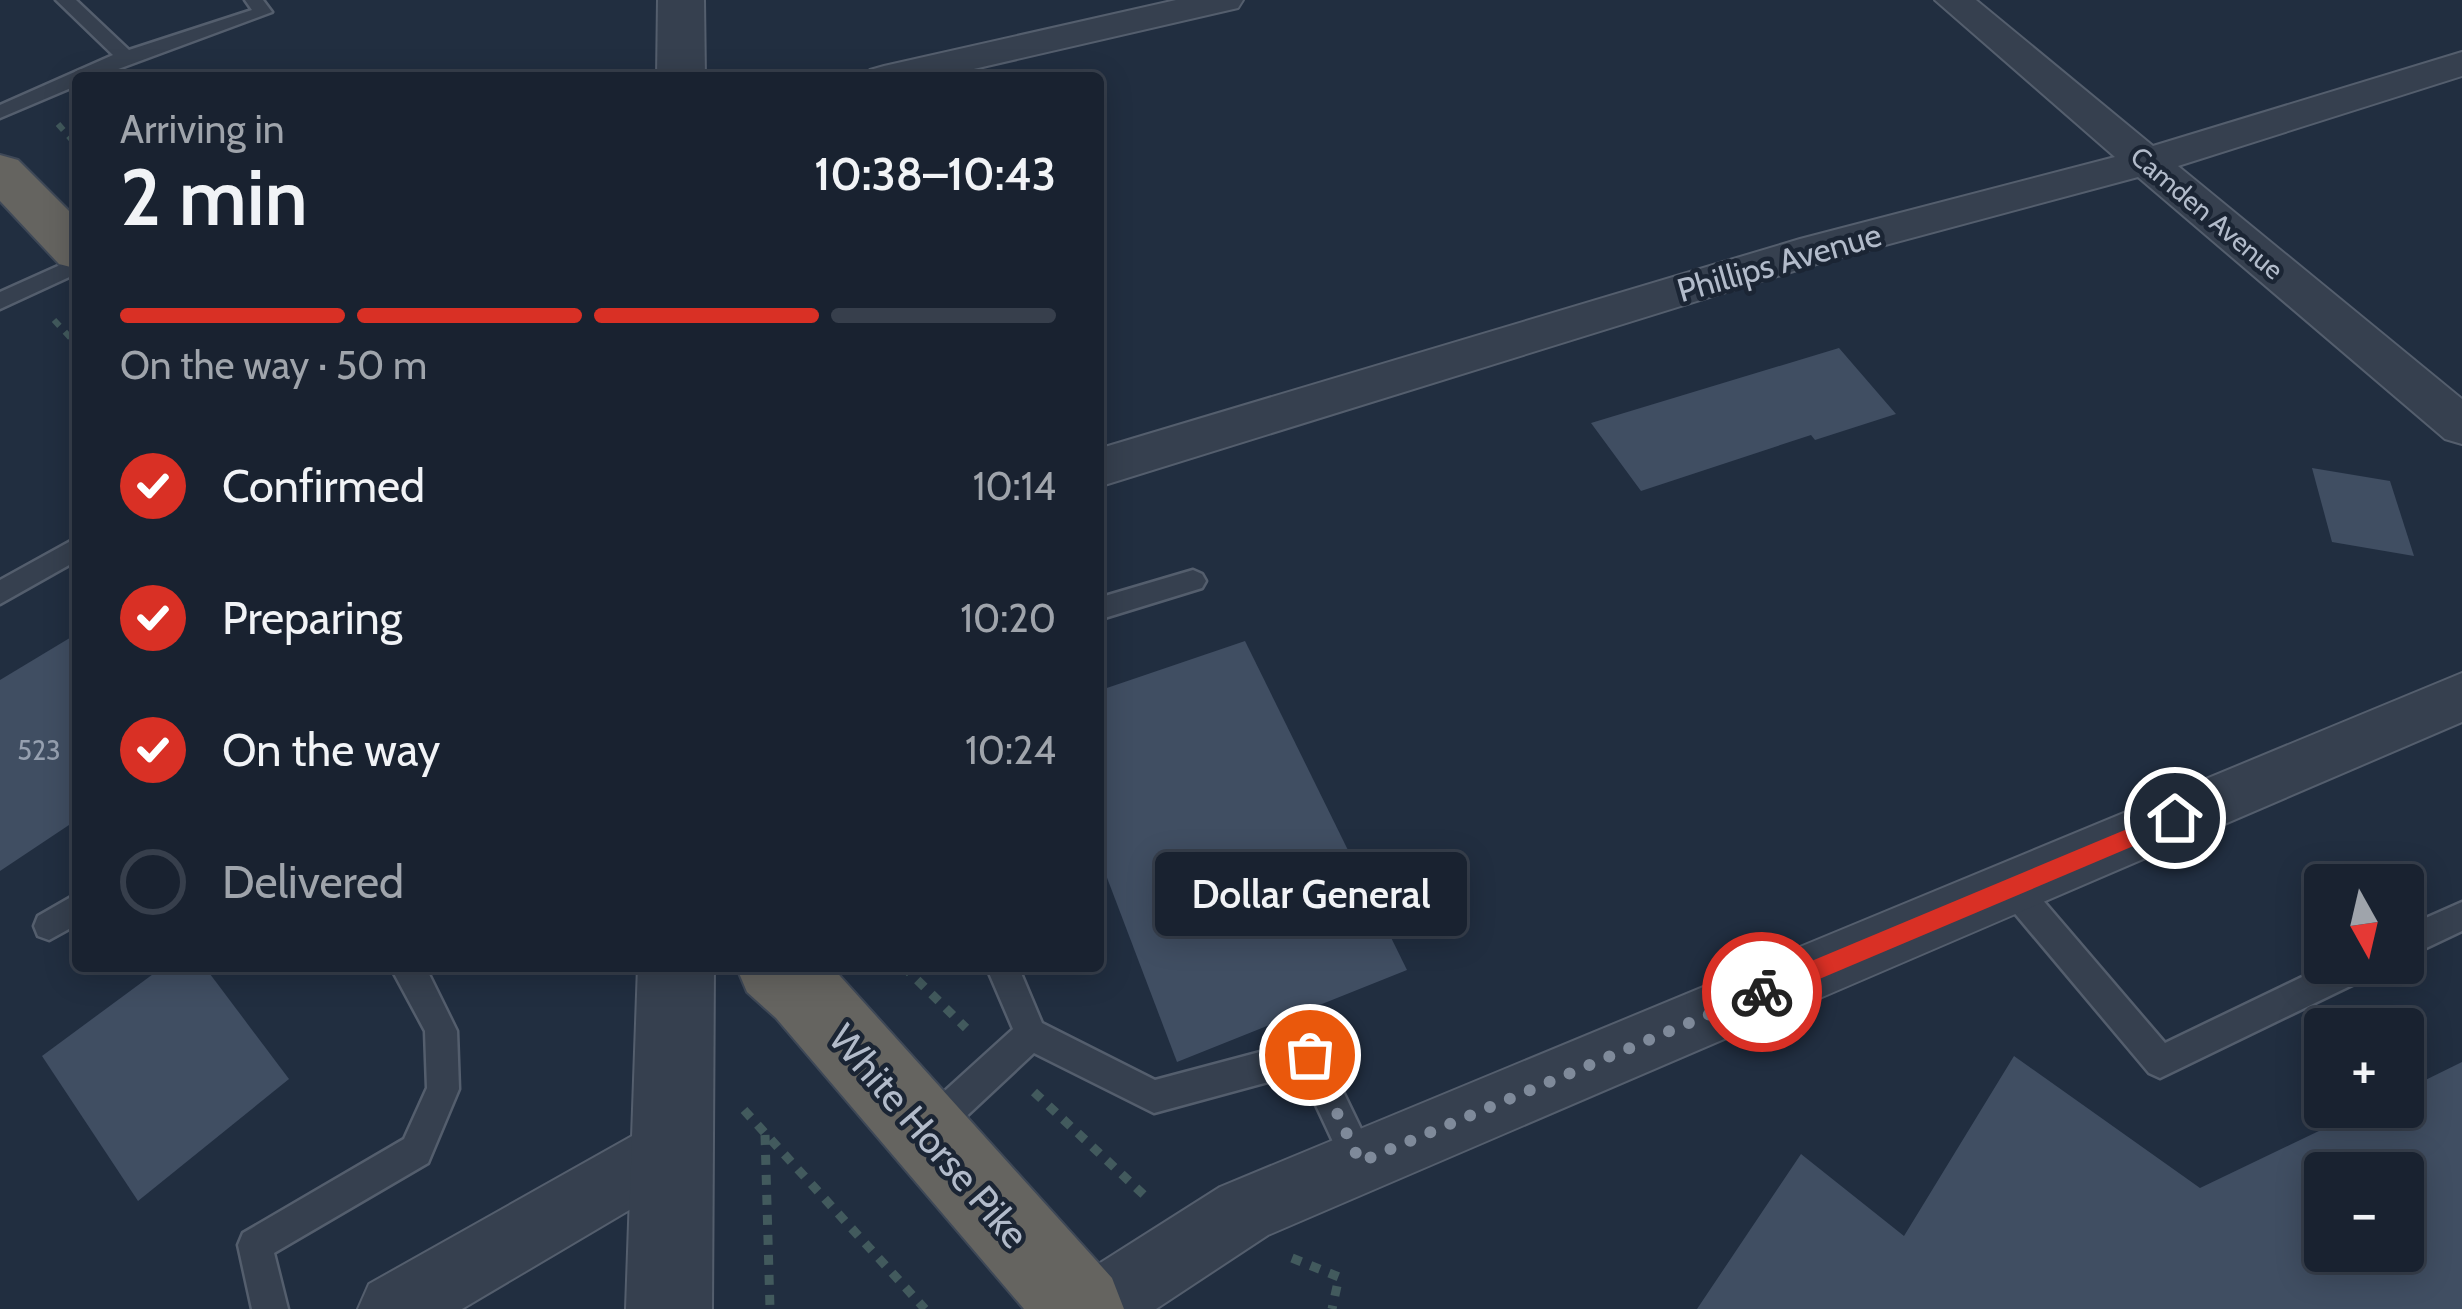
<!DOCTYPE html>
<meta charset="utf-8">
<style>
body{margin:0;font-family:Cabin,sans-serif;background:#222a38;color:#f1f3f6;height:100vh;display:flex;flex-direction:column;font-size:45px;white-space:nowrap}
*{box-sizing:border-box;margin:0}
p{font-size:39px;color:#9fa4ab}
.icon{flex:none;width:66px;height:66px;fill:none;stroke:currentColor;stroke-width:2;stroke-linecap:round;stroke-linejoin:round}
.map{position:relative;flex:1;overflow:hidden}
.sheet{position:absolute;left:72px;top:72px;width:1032px;height:900px;display:flex;flex-direction:column;background:#192230;border-radius:12px;box-shadow:0 6px 30px #0003,0 0 0 3px #373f4c}
.sheet>*{flex:none}
.needle{width:78px;rotate:172deg}
.fabs{position:absolute;left:2304px;top:864px;display:grid;gap:24px}
.fabs a{display:grid;place-items:center;width:120px;height:120px;border-radius:12px;background:#192230;box-shadow:0 6px 30px #0003,0 0 0 3px #373f4c;font-size:60px}
.pin{position:absolute;display:grid;place-items:center;width:102px;height:102px;color:#fff;margin:-51px;border:6px solid #fff;border-radius:50%;box-shadow:0 3px 12px #0007}
.courier{position:absolute;display:grid;place-items:center;width:120px;height:120px;margin:-60px;border:9px solid #d93025;border-radius:50%;background:#fff;color:#222;box-shadow:0 3px 15px #0007}
.bubble{position:absolute;height:84px;border-radius:12px;background:#192230;box-shadow:0 6px 30px #0003,0 0 0 3px #373f4c;font-size:39px;font-weight:600;line-height:84px;text-align:center}
.overview em{font-style:normal;font-weight:600}
.overview div{display:flex;flex-direction:column-reverse}
.overview{display:flex;align-items:center;justify-content:space-between;height:204px;padding:0 48px}
h1{font-size:78px;font-weight:600;line-height:90px}
.bar{display:grid;grid-template-columns:repeat(4,1fr);gap:18px 12px;align-content:center;height:144px;padding:0 48px}
.bar i{height:15px;border-radius:9px;background:#373f4c}
.bar .current{background:#d93025}
.bar p{grid-column:span 4}
ol{padding:0 48px;list-style:none}
li{display:flex;align-items:center;gap:36px;height:132px}
li p{margin-inline-start:auto}
li .icon{padding:12px;border-radius:50%;background:#d93025;color:#fff;stroke-width:4}
li:last-child{color:#9fa4ab}
li i{width:66px;height:66px;border:6px solid #373f4c;border-radius:50%}
.map>svg:first-child{display:block}
</style>
<div class="map">
<svg width="2462" height="1309" viewBox="0 0 2462 1309">
<rect width="100%" height="100%" fill="#212e40"/>
<g fill="#404e62" fill-rule="evenodd">
<polygon points="1839,348 1896,414 1815,440 1811,435 1641,491 1591,423"/>
<polygon points="2312,468 2390,481 2414,556 2332,542"/>
<polygon points="78,633 78,819 0,871 0,680"/>
<polygon points="1245,641 1407,970 1177,1062 1098,854 1098,691"/>
<polygon points="164,966 204,966 289,1079 138,1201 42,1056"/>
<path d="M2014 1056 2200 1188 2369 1107H2403V1091L2462 1062V1309H1697L1801 1154 1904 1236ZM2325 1173H2403V1251H2325Z"/>
</g>
<g fill="none" stroke-linecap="round" stroke-linejoin="round">
<g stroke="#545e6d" stroke-width="5">
<g id="service">
<polygon points="56,0 76,0 129,50 252,10 245,0 263,0 272,12 94,78 78,78 78,85 0,118 0,105 113,55"/>
<polygon points="78,257 78,273 0,309 0,292"/>
<polygon points="78,537 78,560 0,604 0,580"/>
<polygon points="1193,570 1202,574 1206,581 1202,588 1098,620 1098,598"/>
<polygon points="2012,873 2023,877 2165,1043 2331,963 2380,963 2375,974 2160,1078 2149,1073 2001,897 1997,887 2001,877"/>
<polygon points="78,893 78,924 49,940 38,936 34,926 38,916"/>
<polygon points="2462,902 2462,931 2403,959 2403,928"/>
<polygon points="390,966 425,966 457,1031 459,1089 428,1163 274,1253 288,1309 252,1309 238,1245 243,1233 404,1139 427,1088 425,1031"/>
<polygon points="986,966 1018,966 1042,1023 1155,1080 1309,1039 1320,1044 1377,1162 1372,1174 1360,1179 1348,1174 1301,1073 1154,1113 1034,1053 940,1141 928,1146 916,1141 911,1129 916,1117 1013,1029"/>
</g>
</g>
<g stroke="#545e6d" stroke-width="4">
<g id="minor">
<polygon points="1176,0 1243,0 1238,8 935,78 865,78 870,70 884,66"/>
<polygon points="1935,0 1976,0 2153,146 2462,52 2462,76 2178,166 2462,399 2462,444 2445,439 2138,177 1826,261 1098,487 1098,449 1800,239 2115,157"/>
<polygon points="2462,673 2462,722 1268,1235 1156,1309 1056,1309 1067,1284 1220,1187"/>
<polygon points="673,1113 697,1122 706,1146 697,1170 462,1309 358,1309 369,1284"/>
</g>
</g>
<g stroke="#545e6d" stroke-width="4">
<g id="tertiary">
<polygon points="658,0 704,0 705,78 657,78"/>
<polygon points="638,966 714,966 712,1309 626,1309"/>
</g>
</g>
<g stroke="#3e4857" stroke-width="4">
<g id="trunk">
<polygon points="0,155 18,160 78,220 78,269 59,264 0,201"/>
<polygon points="736,966 831,966 1112,1278 1124,1309 1024,1309 776,1018 747,992"/>
</g>
</g>
<g stroke="#425a5d" stroke-width="6" stroke-dasharray="8 8" stroke-linecap="butt">
<polyline points="58,124 78,147"/>
<polyline points="54,320 78,346"/>
</g>
<g stroke="#425a5d" stroke-width="9" stroke-dasharray="10 10" stroke-linecap="butt">
<polyline points="903,966 966,1028"/>
<polyline points="1034,1092 1145,1196"/>
<polyline points="744,1110 925,1309"/>
<polyline points="765,1135 770,1309"/>
<polyline points="1292,1258 1339,1277 1332,1309"/>
</g>
<use href="#service" fill="#36404f" fill-rule="evenodd"/>
<use href="#minor" fill="#36404f" fill-rule="evenodd"/>
<use href="#tertiary" fill="#36404f" fill-rule="evenodd"/>
<use href="#trunk" fill="#656460" fill-rule="evenodd"/>
</g>
<polygon fill="#d93025" points="2175,809 2183,811 2183,825 1770,1000 1754,1000 1754,985"/>
<g fill="none" stroke-linecap="round" stroke-linejoin="round">
<polyline stroke="#7f8a9a" stroke-width="12" stroke-dasharray="0 21.6" points="1310,1055 1360,1162 1762,992"/>
</g>
<g text-anchor="middle" dominant-baseline="central" stroke-width="9" stroke-linejoin="round" paint-order="stroke">
<g font-size="27" fill="#b2bbca" stroke="#1b2534">
<text transform="translate(2207 213) rotate(40)">Camden Avenue</text>
</g>
<g font-size="27" fill="#96a0b0">
<text x="39" y="750">523</text>
</g>
<g font-size="33" fill="#b2bbca" stroke="#1b2534">
<text transform="translate(1779 262) rotate(-16)">Phillips Avenue</text>
</g>
<g font-size="39" fill="#b2bbca" stroke="#1b2534">
<text transform="translate(929 1136) rotate(49)">White Horse Pike</text>
</g>
</g>
</svg>
<div class="fabs">
<a><svg class="needle" viewBox="-14 -14 28 28"><path d="M0-13l5 13h-10z" fill="#e53935"/><path d="M0 13l5-13h-10z" fill="#9fa4ab"/></svg></a>
<a>+</a>
<a>−</a>
</div>
<div class="pin" style="left:1310px;top:1055px;background:#ea580c"><svg class="icon" aria-label="bag" viewBox="0 0 24 24"><path d="M5 8h14l-1 12H6zM9 8a3 3 0 0 1 6 0"/></svg></div>
<div class="pin" style="left:2175px;top:818px;background:#1f2937"><svg class="icon" aria-label="home" viewBox="0 0 24 24"><path d="M3 11l9-7 9 7M6 9v11h12V9"/></svg></div>
<div class="courier" style="left:1762px;top:992px"><svg class="icon" aria-label="bike" viewBox="0 0 24 24"><circle cx="6" cy="16" r="4"/><circle cx="18" cy="16" r="4"/><path d="M6 16l4-8h5l3 8M10 8l3 8H6M13 5h3"/></svg></div>
<div class="bubble" style="left:1155px;top:852px;width:312px">Dollar General</div>
<section class="sheet">
<div class="overview"><div><h1>2 min</h1><p>Arriving in</p></div><em>10:38–10:43</em></div>
<div class="bar"><i class="current"></i><i class="current"></i><i class="current"></i><i></i><p>On the way · 50 m</p></div>
<ol>
<li><svg class="icon" aria-label="check" viewBox="0 0 24 24"><path d="M5 12l5 5 9-10"/></svg>Confirmed<p>10:14</p></li>
<li><svg class="icon" aria-label="check" viewBox="0 0 24 24"><path d="M5 12l5 5 9-10"/></svg>Preparing<p>10:20</p></li>
<li><svg class="icon" aria-label="check" viewBox="0 0 24 24"><path d="M5 12l5 5 9-10"/></svg>On the way<p>10:24</p></li>
<li><i></i>Delivered</li>
</ol>
</section>
</div>
